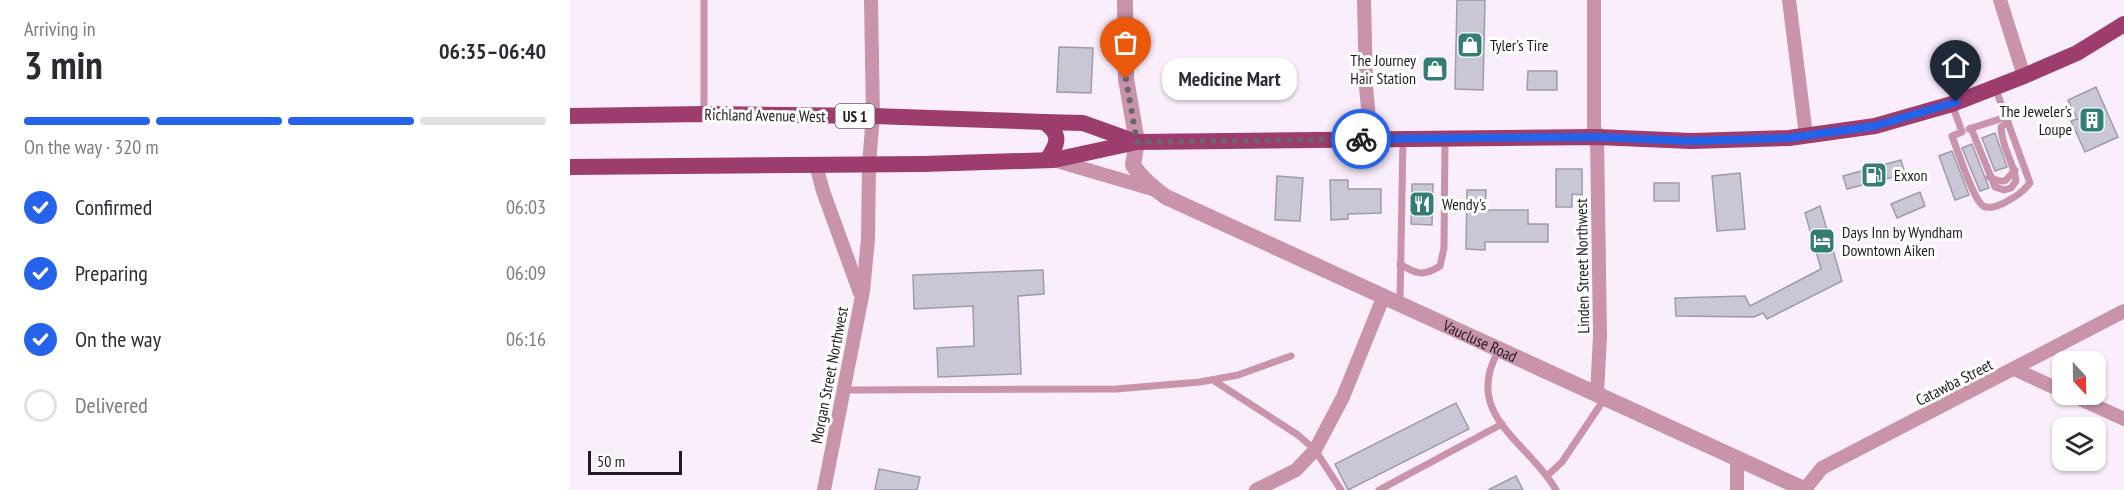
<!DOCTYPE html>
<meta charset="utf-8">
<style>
body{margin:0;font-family:"PT Sans Narrow",sans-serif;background:#f2f2f3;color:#2b2b33;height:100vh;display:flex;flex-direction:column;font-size:22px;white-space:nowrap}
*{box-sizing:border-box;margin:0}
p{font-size:20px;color:#7c7c81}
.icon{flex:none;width:33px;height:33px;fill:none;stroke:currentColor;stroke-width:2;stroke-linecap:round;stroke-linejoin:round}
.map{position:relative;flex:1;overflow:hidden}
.details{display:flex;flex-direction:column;background:#fff;width:570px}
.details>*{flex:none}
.needle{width:39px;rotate:158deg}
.controls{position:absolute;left:1482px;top:351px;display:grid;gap:12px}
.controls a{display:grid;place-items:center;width:54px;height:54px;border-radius:12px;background:#fff;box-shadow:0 2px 4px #0004;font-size:30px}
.scale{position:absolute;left:18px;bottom:15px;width:94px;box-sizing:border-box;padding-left:6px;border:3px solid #1f1b20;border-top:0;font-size:16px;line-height:21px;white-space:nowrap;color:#1f1b20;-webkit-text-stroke:4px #fff;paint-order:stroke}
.pin{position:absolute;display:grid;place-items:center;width:51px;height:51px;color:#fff;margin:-62px -26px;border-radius:50% 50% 50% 0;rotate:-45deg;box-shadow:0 0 6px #0007}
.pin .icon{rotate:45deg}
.courier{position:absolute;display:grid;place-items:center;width:60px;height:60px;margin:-30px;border:4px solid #2563eb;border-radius:50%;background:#fff;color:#222;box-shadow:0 2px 8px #0007}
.bubble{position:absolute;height:42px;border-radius:18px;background:#fff;box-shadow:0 2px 4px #0004;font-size:20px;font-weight:700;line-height:42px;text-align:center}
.summary em{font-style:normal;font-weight:700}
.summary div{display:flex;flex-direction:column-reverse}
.summary{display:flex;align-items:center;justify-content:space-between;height:102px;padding:0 24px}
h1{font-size:39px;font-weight:700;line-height:45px}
.bar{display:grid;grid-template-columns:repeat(4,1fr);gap:9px 6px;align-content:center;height:72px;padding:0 24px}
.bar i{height:8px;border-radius:4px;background:#e1e1e2}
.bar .active{background:#2563eb}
.bar p{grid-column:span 4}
ol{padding:0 24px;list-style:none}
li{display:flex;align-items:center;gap:18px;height:66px}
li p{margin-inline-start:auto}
li .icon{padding:6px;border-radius:50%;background:#2563eb;color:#fff;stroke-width:4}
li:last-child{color:#7c7c81}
li i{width:33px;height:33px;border:3px solid #e1e1e2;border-radius:50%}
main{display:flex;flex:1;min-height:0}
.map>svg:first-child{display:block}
</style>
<main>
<section class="details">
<div class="summary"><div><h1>3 min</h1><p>Arriving in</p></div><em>06:35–06:40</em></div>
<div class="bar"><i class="active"></i><i class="active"></i><i class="active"></i><i></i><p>On the way · 320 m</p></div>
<ol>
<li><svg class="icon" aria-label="check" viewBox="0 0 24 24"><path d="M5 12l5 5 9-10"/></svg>Confirmed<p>06:03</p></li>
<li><svg class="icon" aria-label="check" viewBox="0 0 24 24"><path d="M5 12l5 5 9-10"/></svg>Preparing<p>06:09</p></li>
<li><svg class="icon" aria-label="check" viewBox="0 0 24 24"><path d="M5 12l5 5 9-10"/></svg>On the way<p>06:16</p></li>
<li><i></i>Delivered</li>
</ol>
</section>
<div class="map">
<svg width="1554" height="490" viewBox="0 0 1554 490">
<rect width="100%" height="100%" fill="#fbeefc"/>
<g fill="#c9c6d6" stroke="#9e9baa" stroke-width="1.5">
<polygon points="887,0 915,0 913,90 885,89"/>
<polygon points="489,47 523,48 521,93 487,92"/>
<polygon points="958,71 987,71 987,90 957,90"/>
<polygon points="1526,87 1548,137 1515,152 1501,121 1507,119 1498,100"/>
<polygon points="1425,133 1437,167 1425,171 1412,138"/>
<polygon points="1402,144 1419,188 1410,191 1392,148"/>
<polygon points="1382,151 1399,195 1385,200 1369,156"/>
<polygon points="1331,160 1335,174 1277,189 1273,176"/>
<polygon points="986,169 1012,169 1012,195 1002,194 1002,207 986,207"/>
<polygon points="1170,173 1175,229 1147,231 1142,176"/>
<polygon points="707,176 733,178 730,221 705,220"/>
<polygon points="760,180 778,180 778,189 811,189 811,213 778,214 778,219 761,220"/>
<rect x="1084" y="183" width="25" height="18"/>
<polygon points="842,184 863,184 862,225 841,224"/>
<polygon points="897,190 916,190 915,210 958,210 958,224 978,224 978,242 915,242 915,250 896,249"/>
<polygon points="1350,192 1355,206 1327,218 1321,204"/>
<polygon points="1250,206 1272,281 1197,319 1193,313 1184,317 1106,316 1105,298 1175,296 1180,306 1251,269 1235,213"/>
<polygon points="473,270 474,294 448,296 451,374 368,377 367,348 404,346 403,306 344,309 343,275"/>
<polygon points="886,403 899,429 778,490 765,464"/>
<polygon points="309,469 350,477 347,490 305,490"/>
<polygon points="946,476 953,490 918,490"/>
</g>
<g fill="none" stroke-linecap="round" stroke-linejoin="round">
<g stroke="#c993aa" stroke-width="7">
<polyline points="134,0 134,114"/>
<path d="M1382 104 1392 132 1382 136C1387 149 1403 198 1412 205 1418 210 1427 206 1434 203 1445 197 1452 193 1460 183L1425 87"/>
<path d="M1401 128 1425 187 1434 190 1441 188 1446 181C1444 163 1431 146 1431 127L1438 122"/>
<polyline points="1399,129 1436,117"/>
<polyline points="1419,177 1429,181 1435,181 1445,170"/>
<path d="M830 264C846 274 853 277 870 266L874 248 875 140"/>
<polyline points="830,301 833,139"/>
<path d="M929 350C891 415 959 442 986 490"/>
<polyline points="643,380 728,435 745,450 771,490"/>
<polyline points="274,390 546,389 630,382 668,375 721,356"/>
<polyline points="978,475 992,462 1035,398"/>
<polyline points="809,490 932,424"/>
</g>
<g stroke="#c993aa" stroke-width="14">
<polyline points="794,0 796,87 801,139"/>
<polyline points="1024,0 1024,127 1027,137 1030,336 1027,394"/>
<polyline points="1219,0 1236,135"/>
<polyline points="1430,0 1454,76"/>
<polyline points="487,161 586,190"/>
<polyline points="246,165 253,191 290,293"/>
<polyline points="1444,369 1492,391"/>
<polyline points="1499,394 1554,419"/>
<polyline points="1167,459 1167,490"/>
<polyline points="1235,489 1252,468 1554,311"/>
<polyline points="254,490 293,291 298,239 299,164 303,116 301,0"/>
<polyline points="686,490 726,470 745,450 773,397 813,298"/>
</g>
<path stroke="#c993aa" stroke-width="16" id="s1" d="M555 0 556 79 567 142 563 165C571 178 583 188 596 197L1236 490"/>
<g stroke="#9c3d6e" stroke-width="16">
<polyline points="0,116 134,114 303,116 474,122 513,123 566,142"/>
<path d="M474 122C492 135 488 143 477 160"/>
<polyline points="0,167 353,164 484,160 567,142 1027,137 1121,141 1219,138 1305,126 1382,104 1454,76 1507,53 1554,24"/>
</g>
</g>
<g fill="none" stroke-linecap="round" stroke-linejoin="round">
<polyline stroke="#6c656d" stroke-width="6" stroke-dasharray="0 10.8" points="556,79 567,142 791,139"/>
<polyline stroke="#2563eb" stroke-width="8" points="791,139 1027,137 1121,141 1219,138 1305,126 1386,102"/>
</g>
<defs>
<g id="shop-square" transform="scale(1.35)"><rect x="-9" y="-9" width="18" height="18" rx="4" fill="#347c76" stroke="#fff"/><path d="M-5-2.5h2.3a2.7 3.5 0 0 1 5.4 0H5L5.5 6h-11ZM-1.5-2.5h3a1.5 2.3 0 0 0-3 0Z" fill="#fff"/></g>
<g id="building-square" transform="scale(1.35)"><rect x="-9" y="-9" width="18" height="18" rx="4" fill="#347c76" stroke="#fff"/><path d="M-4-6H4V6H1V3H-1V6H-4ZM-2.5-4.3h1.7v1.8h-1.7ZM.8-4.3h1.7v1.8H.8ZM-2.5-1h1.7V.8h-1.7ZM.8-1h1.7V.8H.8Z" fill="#fff"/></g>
<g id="fuel-square" transform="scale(1.35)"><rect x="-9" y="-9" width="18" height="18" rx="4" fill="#347c76" stroke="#fff"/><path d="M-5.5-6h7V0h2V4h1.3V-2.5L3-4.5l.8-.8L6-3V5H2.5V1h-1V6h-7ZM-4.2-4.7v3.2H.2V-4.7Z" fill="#fff"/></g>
<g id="restaurant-square" transform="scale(1.35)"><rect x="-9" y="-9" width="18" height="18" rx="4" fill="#347c76" stroke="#fff"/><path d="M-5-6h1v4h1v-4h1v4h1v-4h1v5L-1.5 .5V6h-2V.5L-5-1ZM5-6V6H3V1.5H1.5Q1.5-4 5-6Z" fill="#fff"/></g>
<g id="hotel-square" transform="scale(1.35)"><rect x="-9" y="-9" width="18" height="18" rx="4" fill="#347c76" stroke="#fff"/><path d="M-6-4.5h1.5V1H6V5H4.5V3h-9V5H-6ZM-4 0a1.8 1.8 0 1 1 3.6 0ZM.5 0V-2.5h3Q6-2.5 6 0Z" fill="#fff"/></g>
</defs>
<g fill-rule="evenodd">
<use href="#shop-square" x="900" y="45"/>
<use href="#shop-square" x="865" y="69"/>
<use href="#building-square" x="1522" y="120"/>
<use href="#fuel-square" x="1304" y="175"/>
<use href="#restaurant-square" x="852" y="204"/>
<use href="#hotel-square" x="1252" y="241"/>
</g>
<g text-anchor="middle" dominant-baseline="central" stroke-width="6" stroke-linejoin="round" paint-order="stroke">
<rect fill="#fff" stroke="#625f63" stroke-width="1.5" x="265.5" y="104" width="39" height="24" rx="4.5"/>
<g font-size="15" font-weight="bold" fill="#1f1b20">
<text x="285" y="116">US 1</text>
</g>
<g font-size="16" fill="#1f1b20" stroke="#fff" text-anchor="start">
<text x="920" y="45">Tyler's Tire</text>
<text x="846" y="60" text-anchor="end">The Journey<tspan x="846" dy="18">Hair Station</tspan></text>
<text x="1502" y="111" text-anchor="end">The Jeweler's<tspan x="1502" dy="18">Loupe</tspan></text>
<text x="1324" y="175">Exxon</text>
<text x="872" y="204">Wendy's</text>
<text x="1272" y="232">Days Inn by Wyndham<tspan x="1272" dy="18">Downtown Aiken</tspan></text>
</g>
<g font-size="16" fill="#1f1b20" stroke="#fff">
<text transform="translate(195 115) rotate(1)">Richland Avenue West</text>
<text transform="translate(1012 266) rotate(-91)">Linden Street Northwest</text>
<text stroke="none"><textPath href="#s1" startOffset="558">Vaucluse Road</textPath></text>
<text transform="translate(259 375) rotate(-79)">Morgan Street Northwest</text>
<text transform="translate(1384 382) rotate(-27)">Catawba Street</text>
</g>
</g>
</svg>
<div class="controls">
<a><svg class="needle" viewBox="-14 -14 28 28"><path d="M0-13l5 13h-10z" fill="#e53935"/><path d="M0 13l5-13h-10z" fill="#7c7c81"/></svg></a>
<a><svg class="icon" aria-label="layers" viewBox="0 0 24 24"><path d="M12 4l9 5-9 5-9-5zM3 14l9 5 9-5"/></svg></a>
</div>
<div class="scale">50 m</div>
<div class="pin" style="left:556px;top:79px;background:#ea580c"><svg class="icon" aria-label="bag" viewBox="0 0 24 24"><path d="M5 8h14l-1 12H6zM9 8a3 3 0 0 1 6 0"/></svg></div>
<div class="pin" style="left:1386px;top:102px;background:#1f2937"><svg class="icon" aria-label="home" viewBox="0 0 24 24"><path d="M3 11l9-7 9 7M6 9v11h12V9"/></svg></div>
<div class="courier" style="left:791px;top:139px"><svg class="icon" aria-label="bike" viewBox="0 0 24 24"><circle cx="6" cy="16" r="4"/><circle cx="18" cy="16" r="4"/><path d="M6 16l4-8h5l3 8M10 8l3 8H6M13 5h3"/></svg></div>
<div class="bubble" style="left:592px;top:58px;width:135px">Medicine Mart</div>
</div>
</main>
